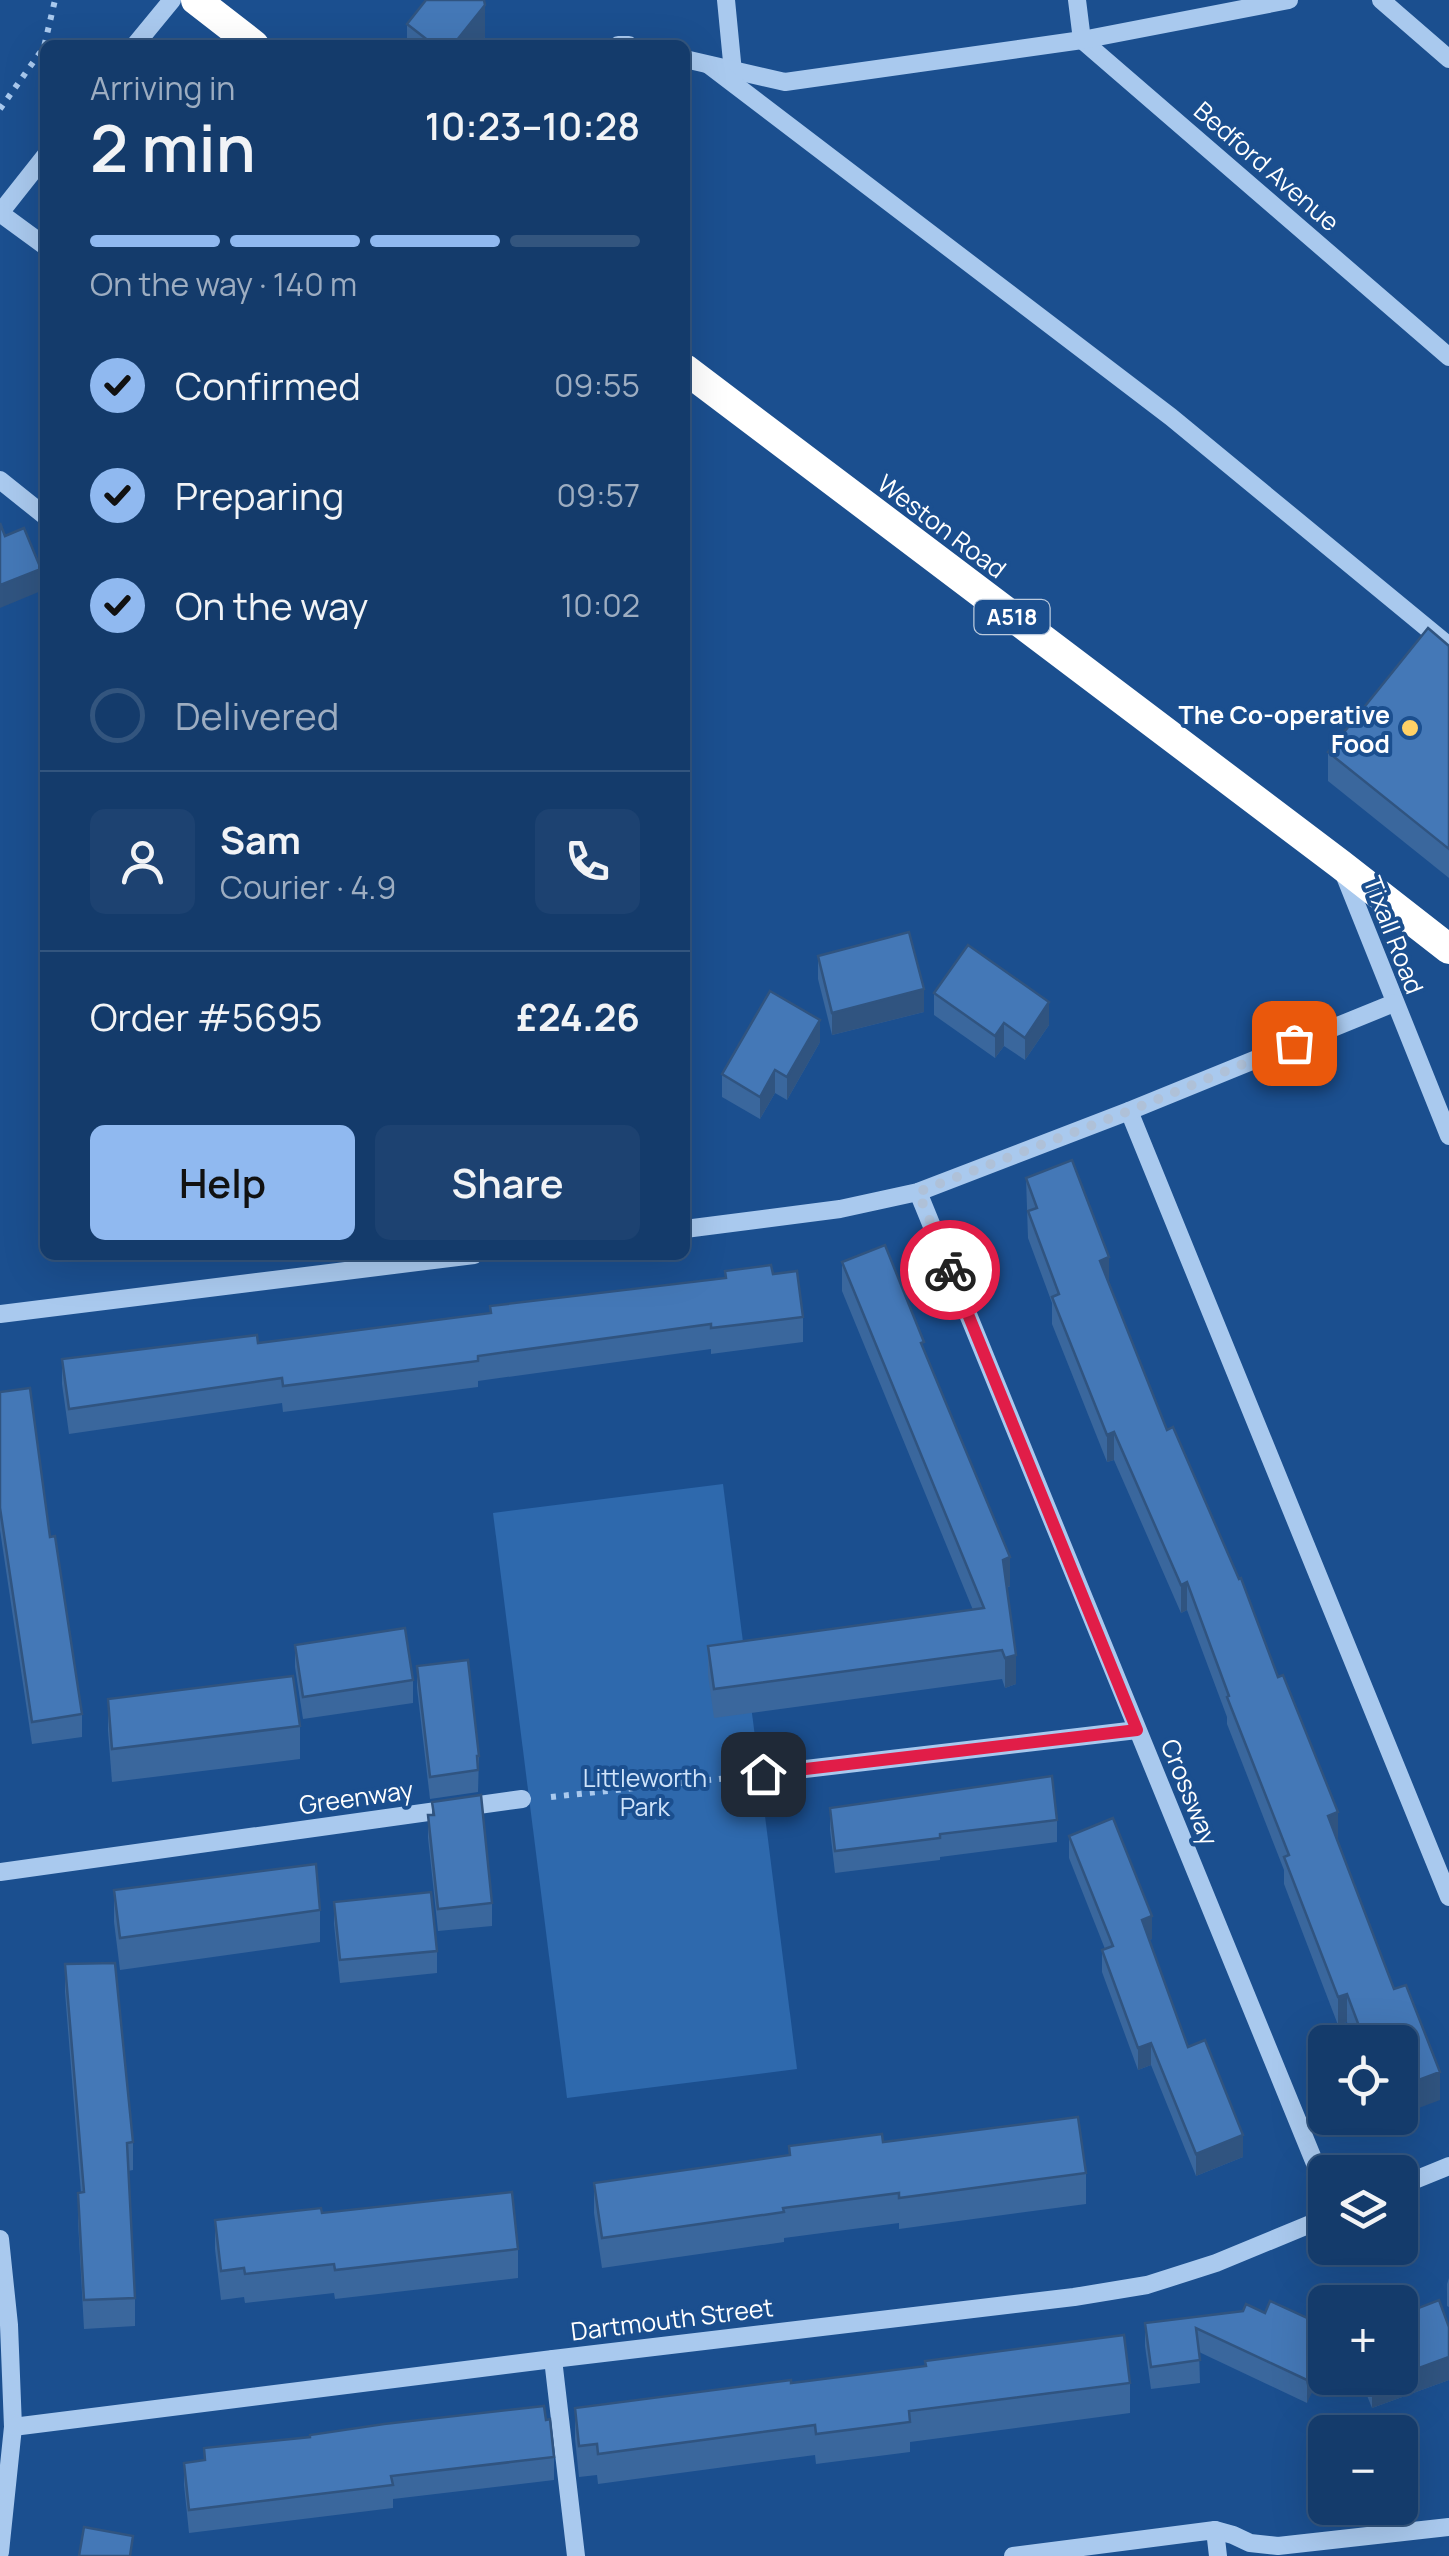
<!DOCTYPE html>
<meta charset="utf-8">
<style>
body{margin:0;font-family:Manrope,sans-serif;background:#1d4271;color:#f1f3f6;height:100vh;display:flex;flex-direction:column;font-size:38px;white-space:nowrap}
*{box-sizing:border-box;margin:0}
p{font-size:32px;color:#9dadc1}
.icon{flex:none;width:55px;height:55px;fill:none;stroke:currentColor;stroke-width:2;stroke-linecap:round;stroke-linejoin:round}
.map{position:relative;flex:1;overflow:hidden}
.panel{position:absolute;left:40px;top:40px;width:650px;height:1220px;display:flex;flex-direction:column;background:#143b6b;border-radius:15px;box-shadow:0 10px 40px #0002,0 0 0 2px #33557e}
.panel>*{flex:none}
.buttons{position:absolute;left:1308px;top:2025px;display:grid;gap:20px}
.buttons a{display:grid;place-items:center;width:110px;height:110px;border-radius:15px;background:#143b6b;box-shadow:0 10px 40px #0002,0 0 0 2px #33557e;font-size:50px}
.pin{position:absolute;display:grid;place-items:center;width:85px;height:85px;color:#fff;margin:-42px;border-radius:20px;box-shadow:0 5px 15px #0006}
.courier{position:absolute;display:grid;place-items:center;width:100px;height:100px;margin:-50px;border:8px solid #e11d48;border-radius:50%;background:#fff;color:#222;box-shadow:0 2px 12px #0007}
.overview em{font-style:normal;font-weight:600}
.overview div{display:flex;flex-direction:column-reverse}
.overview{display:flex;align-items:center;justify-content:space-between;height:170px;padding:0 50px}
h1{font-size:65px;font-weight:600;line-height:75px}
.bar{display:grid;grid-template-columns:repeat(4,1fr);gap:15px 10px;align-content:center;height:120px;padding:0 50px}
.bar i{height:12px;border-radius:8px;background:#33557e}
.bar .active{background:#90b9f0}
.bar p{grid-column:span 4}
.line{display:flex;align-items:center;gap:25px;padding:0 50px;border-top:2px solid #33557e}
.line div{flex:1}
.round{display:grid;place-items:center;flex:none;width:105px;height:105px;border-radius:15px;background:#1d4271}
ol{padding:0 50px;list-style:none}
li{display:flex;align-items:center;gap:30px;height:110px}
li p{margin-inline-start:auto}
li .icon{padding:10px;border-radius:50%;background:#90b9f0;color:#111;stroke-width:4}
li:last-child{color:#9dadc1}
li i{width:55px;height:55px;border:5px solid #33557e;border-radius:50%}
.action{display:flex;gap:20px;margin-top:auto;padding:20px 50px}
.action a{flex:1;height:115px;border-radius:15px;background:#90b9f0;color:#111;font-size:40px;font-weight:600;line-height:115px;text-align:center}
.action a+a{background:#1d4271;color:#f1f3f6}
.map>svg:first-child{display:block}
</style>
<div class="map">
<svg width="1449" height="2556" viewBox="0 0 1449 2556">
<rect width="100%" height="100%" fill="#1b4f8f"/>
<polygon fill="#2e69ad" points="723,1484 797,2069 567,2098 493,1513"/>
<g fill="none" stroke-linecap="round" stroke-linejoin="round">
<g stroke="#a9c9ee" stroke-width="6" stroke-dasharray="5 8" stroke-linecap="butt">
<polyline points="0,109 44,47 55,0"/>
<polyline points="551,1797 737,1777"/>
</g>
<g stroke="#a9c9ee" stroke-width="18">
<polyline points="726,0 733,72"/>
<polyline points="1077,0 1082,40 1449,357"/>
<polyline points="1381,0 1449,59"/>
<polyline points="135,45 172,0"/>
<polyline points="618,45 629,45"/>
<polyline points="685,59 785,82 1082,40 1289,0"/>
<polyline points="709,65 1171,417 1449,646"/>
<polyline points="0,213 45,156"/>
<polyline points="0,213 45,246"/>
<polyline points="0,480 45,516"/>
<polyline points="1342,869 1449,1136"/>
<polyline points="1129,1111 1449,1897"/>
<polyline points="918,1192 1325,2188"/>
<polyline points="685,1229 840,1209 918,1192 1129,1111 1394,1003"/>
<polyline points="0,1314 474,1255"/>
<polyline points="763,1774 1137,1730"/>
<polyline points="0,1872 522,1799"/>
<polyline points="1400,2186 1449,2166"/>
<polyline points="0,2239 9,2325 13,2427 0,2552"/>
<polyline points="553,2359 576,2556"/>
<polyline points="13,2427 553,2359 1074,2297 1147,2285 1216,2263 1325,2218"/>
<polyline points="1215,2530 1233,2535 1250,2543 1278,2546 1449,2527"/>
<polyline points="1013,2556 1215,2530 1218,2556"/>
</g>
<g stroke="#fff" stroke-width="30">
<polyline points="196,0 254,45"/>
<polyline points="685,369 1340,864 1449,949"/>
</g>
</g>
<g fill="#3a679d">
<polygon points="407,24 485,37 478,45 407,45"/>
<polygon points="45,299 45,388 40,322 40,300"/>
<polygon points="1449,646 1449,878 1328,781 1328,752"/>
<polygon points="818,956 924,1012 832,1035 818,979"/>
<polygon points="934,993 1049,1025 1025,1060 1004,1046 995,1058 934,1015"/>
<polygon points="820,1042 787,1100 775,1093 760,1119 722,1097 722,1074"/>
<polygon points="1026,1178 1109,1283 1167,1430 1338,1840 1394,1989 1440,2100 1400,2042 1354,2042 1347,2022 1338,2025 1284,1884 1284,1870 1227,1724 1227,1717 1187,1610 1181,1613 1114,1460 1107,1462 1052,1324 1052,1303 1028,1238"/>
<polygon points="842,1262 924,1349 1010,1586 1007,1588 1016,1684 1005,1688 1002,1679 714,1718 708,1675 708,1646 973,1610 842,1291"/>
<polygon points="725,1271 773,1274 803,1317 803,1342 711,1354 711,1349 478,1381 478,1387 283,1412 282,1403 69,1434 62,1384 62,1359 258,1343 490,1314 490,1306 725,1278"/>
<polygon points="0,1392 50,1537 82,1714 82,1737 32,1744 0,1530"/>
<polygon points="295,1645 413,1680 413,1703 303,1719 295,1667"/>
<polygon points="417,1666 479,1756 478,1792 430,1799 417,1688"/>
<polygon points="108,1699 300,1726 300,1759 112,1782 108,1731"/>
<polygon points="432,1802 492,1903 492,1926 438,1931 428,1838 428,1815 432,1815"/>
<polygon points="830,1808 1057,1820 1057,1842 940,1857 940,1860 835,1873 830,1830"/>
<polygon points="1069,1836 1152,1939 1149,1940 1188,2047 1243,2157 1196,2176 1151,2065 1138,2070 1102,1972 1102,1950 1105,1949 1069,1858"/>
<polygon points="114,1890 320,1910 320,1942 120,1970 114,1922"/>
<polygon points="334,1902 437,1951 437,1973 340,1983 334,1924"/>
<polygon points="65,1964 133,2142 133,2170 128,2171 135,2298 135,2326 84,2329 78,2221 78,2193 81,2193 65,1992"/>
<polygon points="883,2142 1086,2173 1086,2204 899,2229 899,2223 784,2238 784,2242 602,2268 594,2213 594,2183 789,2155 789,2146"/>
<polygon points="322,2213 518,2249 518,2278 335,2299 334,2293 245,2303 244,2297 221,2300 215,2249 215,2220"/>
<polygon points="1449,2278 1449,2307 1447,2306 1447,2284"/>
<polygon points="1265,2313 1325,2326 1307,2403 1199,2352 1200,2383 1151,2389 1145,2346 1145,2323"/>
<polygon points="1449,2327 1449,2380 1372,2408 1360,2378 1400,2378"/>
<polygon points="791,2383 1130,2383 1130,2413 910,2442 910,2452 816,2464 815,2455 598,2484 597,2475 579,2477 575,2439 575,2408"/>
<polygon points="546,2420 554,2457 554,2480 393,2499 393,2508 189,2533 184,2485 184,2463 204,2461 204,2448"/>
</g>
<g fill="#305480">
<polygon points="485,5 485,37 478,45 453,45"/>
<polygon points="41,569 41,591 0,608 0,585"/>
<polygon points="924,989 924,1012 832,1035 832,1013"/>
<polygon points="1049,1002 1049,1025 1025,1060 1025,1038"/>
<polygon points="820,1020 820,1042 787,1100 787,1077"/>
<polygon points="1004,1023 1004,1046 995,1058 995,1036"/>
<polygon points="775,1070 775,1093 760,1119 760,1097"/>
<polygon points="1109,1257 1109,1285 1100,1261"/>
<polygon points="1114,1432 1114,1460 1107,1462 1107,1435"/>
<polygon points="1010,1557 1010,1586 1003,1589 1003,1560"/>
<polygon points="1187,1582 1187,1610 1181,1613 1181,1585"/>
<polygon points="1016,1655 1016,1684 1005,1688 1005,1658"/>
<polygon points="1338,1812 1338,1840 1328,1844 1328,1816"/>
<polygon points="1152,1916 1152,1939 1142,1943 1142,1920"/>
<polygon points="1347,1994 1347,2022 1338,2025 1338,1997"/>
<polygon points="1151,2043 1151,2065 1138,2070 1138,2048"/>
<polygon points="1440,2072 1440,2100 1400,2115 1400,2087"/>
<polygon points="1243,2135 1243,2157 1196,2176 1196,2154"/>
<polygon points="1325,2342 1325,2365 1307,2403 1307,2380"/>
<polygon points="1449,2357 1449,2380 1372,2408 1372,2386 1394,2378 1400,2378 1400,2375"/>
</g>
<g fill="#4478b7" stroke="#305480" stroke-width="2.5">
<polygon points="426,0 484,0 485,5 453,45 434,45 407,24"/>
<polygon points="45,299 45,366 40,300"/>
<polygon points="0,523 5,536 24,528 41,569 0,585"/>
<polygon points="1428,628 1449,646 1449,849 1328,752"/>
<polygon points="909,932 924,989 832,1013 818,956"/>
<polygon points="968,945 1049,1002 1025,1038 1004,1023 995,1036 934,993"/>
<polygon points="770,991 820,1020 787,1077 775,1070 760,1097 722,1074"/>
<polygon points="1072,1160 1109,1257 1100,1261 1167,1430 1173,1427 1239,1579 1241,1578 1278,1677 1283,1675 1338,1812 1328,1816 1394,1989 1406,1985 1440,2072 1400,2087 1400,2042 1365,2042 1347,1994 1338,1997 1284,1857 1289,1855 1227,1697 1229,1696 1187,1582 1181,1585 1114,1432 1107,1435 1052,1297 1059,1294 1028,1211 1037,1208 1026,1178"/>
<polygon points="885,1245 924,1342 921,1343 1010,1557 1003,1560 1016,1655 1005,1658 1002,1650 714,1689 708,1646 984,1608 842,1262"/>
<polygon points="771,1265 773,1274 797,1271 803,1317 711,1328 711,1324 478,1356 478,1361 283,1386 282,1378 69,1409 62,1359 257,1335 258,1343 491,1313 490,1306 726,1278 725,1271"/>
<polygon points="30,1388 50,1537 55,1536 82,1714 32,1722 0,1508 0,1392"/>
<polygon points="405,1628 413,1680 303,1697 295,1645"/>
<polygon points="468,1660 479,1756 477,1756 478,1770 430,1777 417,1666"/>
<polygon points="293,1676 300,1726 112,1749 108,1699"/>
<polygon points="1052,1776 1057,1820 940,1834 940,1838 835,1851 830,1808"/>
<polygon points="481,1795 492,1903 438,1909 428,1815 434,1815 432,1802"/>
<polygon points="1113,1818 1152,1916 1142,1920 1188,2047 1205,2040 1243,2135 1196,2154 1151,2043 1138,2048 1102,1950 1113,1946 1069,1836"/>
<polygon points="316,1864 320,1910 120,1938 114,1890"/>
<polygon points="431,1892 437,1951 340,1960 334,1902"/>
<polygon points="115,1963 133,2142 127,2143 135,2298 84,2300 78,2193 84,2192 65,1964"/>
<polygon points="1078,2117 1086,2173 899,2198 899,2193 783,2208 784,2212 602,2238 594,2183 790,2155 789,2146 882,2134 883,2142"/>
<polygon points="512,2192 518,2249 335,2270 334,2264 245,2274 244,2268 221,2271 215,2220 321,2208 322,2213"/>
<polygon points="1439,2300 1449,2327 1449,2357 1400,2375 1400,2315"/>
<polygon points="1270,2301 1325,2326 1325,2342 1307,2380 1196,2328 1200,2360 1151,2367 1145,2323 1243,2311 1246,2304 1265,2313"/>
<polygon points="1124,2335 1130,2383 909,2411 910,2422 816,2434 815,2425 598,2454 597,2444 579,2446 575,2408 791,2380 791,2383 926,2366 925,2361"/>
<polygon points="1368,2378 1394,2378 1372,2386"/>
<polygon points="544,2406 546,2420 550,2419 554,2457 391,2476 393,2485 189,2510 184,2463 205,2460 204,2448 310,2437 310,2435 384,2424"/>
<polygon points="84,2527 133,2536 130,2556 79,2556"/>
</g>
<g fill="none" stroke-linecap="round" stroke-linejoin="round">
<polyline stroke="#afc1d8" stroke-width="10" stroke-dasharray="0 18" points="950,1270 918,1192 1129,1111 1294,1043"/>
<polyline stroke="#e11d48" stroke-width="12" points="763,1774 1137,1730 950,1270"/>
</g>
<circle fill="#ffd166" stroke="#1b4f8f" stroke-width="4" cx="1410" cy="728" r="10"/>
<g text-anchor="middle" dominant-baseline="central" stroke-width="8" stroke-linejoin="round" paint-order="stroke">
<rect fill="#1b4f8f" stroke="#bbcadd" stroke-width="2.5" x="974.5" y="600" width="75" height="34" rx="8"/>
<g font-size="22" font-weight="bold" fill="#fff">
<text x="1012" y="617">A518</text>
</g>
<g font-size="25" fill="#fff" stroke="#1b4f8f">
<text transform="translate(1267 166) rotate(41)">Bedford Avenue</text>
<text transform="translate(942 526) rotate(37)">Weston Road</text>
<text transform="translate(1394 935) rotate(69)">Tixall Road</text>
<text transform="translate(1190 1792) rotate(68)">Crossway</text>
<text transform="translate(356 1797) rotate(-8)">Greenway</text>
<text transform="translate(672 2319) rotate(-7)">Dartmouth Street</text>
</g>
<g font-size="25" font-weight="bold" fill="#fff" stroke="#1b4f8f" text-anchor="end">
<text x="1390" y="714">The Co-operative<tspan x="1390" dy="29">Food</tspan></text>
</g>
<g font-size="25" fill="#cfe3fa" stroke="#1b4f8f">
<text x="645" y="1777">Littleworth<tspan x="645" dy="29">Park</tspan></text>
</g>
</g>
</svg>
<div class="buttons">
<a><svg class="icon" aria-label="locate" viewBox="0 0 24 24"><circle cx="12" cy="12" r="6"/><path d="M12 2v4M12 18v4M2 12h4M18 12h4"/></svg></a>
<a><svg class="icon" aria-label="layers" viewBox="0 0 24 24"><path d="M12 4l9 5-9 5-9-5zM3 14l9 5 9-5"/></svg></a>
<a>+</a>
<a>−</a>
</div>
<div class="pin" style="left:1294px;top:1043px;background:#ea580c"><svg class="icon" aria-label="bag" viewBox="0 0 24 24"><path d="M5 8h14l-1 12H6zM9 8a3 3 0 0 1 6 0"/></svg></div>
<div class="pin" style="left:763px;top:1774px;background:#1f2937"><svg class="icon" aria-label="home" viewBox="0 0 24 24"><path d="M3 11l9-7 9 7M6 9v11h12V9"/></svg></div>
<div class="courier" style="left:950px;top:1270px"><svg class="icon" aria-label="bike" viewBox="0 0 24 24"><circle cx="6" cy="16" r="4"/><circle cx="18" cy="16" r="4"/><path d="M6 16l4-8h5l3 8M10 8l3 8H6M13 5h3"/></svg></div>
<section class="panel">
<div class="overview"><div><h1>2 min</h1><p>Arriving in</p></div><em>10:23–10:28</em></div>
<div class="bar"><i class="active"></i><i class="active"></i><i class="active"></i><i></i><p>On the way · 140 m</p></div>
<ol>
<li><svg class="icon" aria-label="check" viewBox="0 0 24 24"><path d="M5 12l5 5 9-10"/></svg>Confirmed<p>09:55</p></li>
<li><svg class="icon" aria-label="check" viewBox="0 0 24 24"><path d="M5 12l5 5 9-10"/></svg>Preparing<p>09:57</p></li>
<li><svg class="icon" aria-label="check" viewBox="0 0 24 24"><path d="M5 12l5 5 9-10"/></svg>On the way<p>10:02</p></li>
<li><i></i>Delivered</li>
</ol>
<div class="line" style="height:180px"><a class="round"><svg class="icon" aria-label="person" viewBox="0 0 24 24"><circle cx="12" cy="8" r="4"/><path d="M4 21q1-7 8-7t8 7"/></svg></a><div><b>Sam</b><p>Courier · 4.9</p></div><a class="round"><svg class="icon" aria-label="phone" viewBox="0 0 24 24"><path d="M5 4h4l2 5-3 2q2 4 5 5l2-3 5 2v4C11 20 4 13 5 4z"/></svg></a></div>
<div class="line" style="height:130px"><div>Order #5695</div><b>£24.26</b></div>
<div class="action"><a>Help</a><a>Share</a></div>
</section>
</div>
